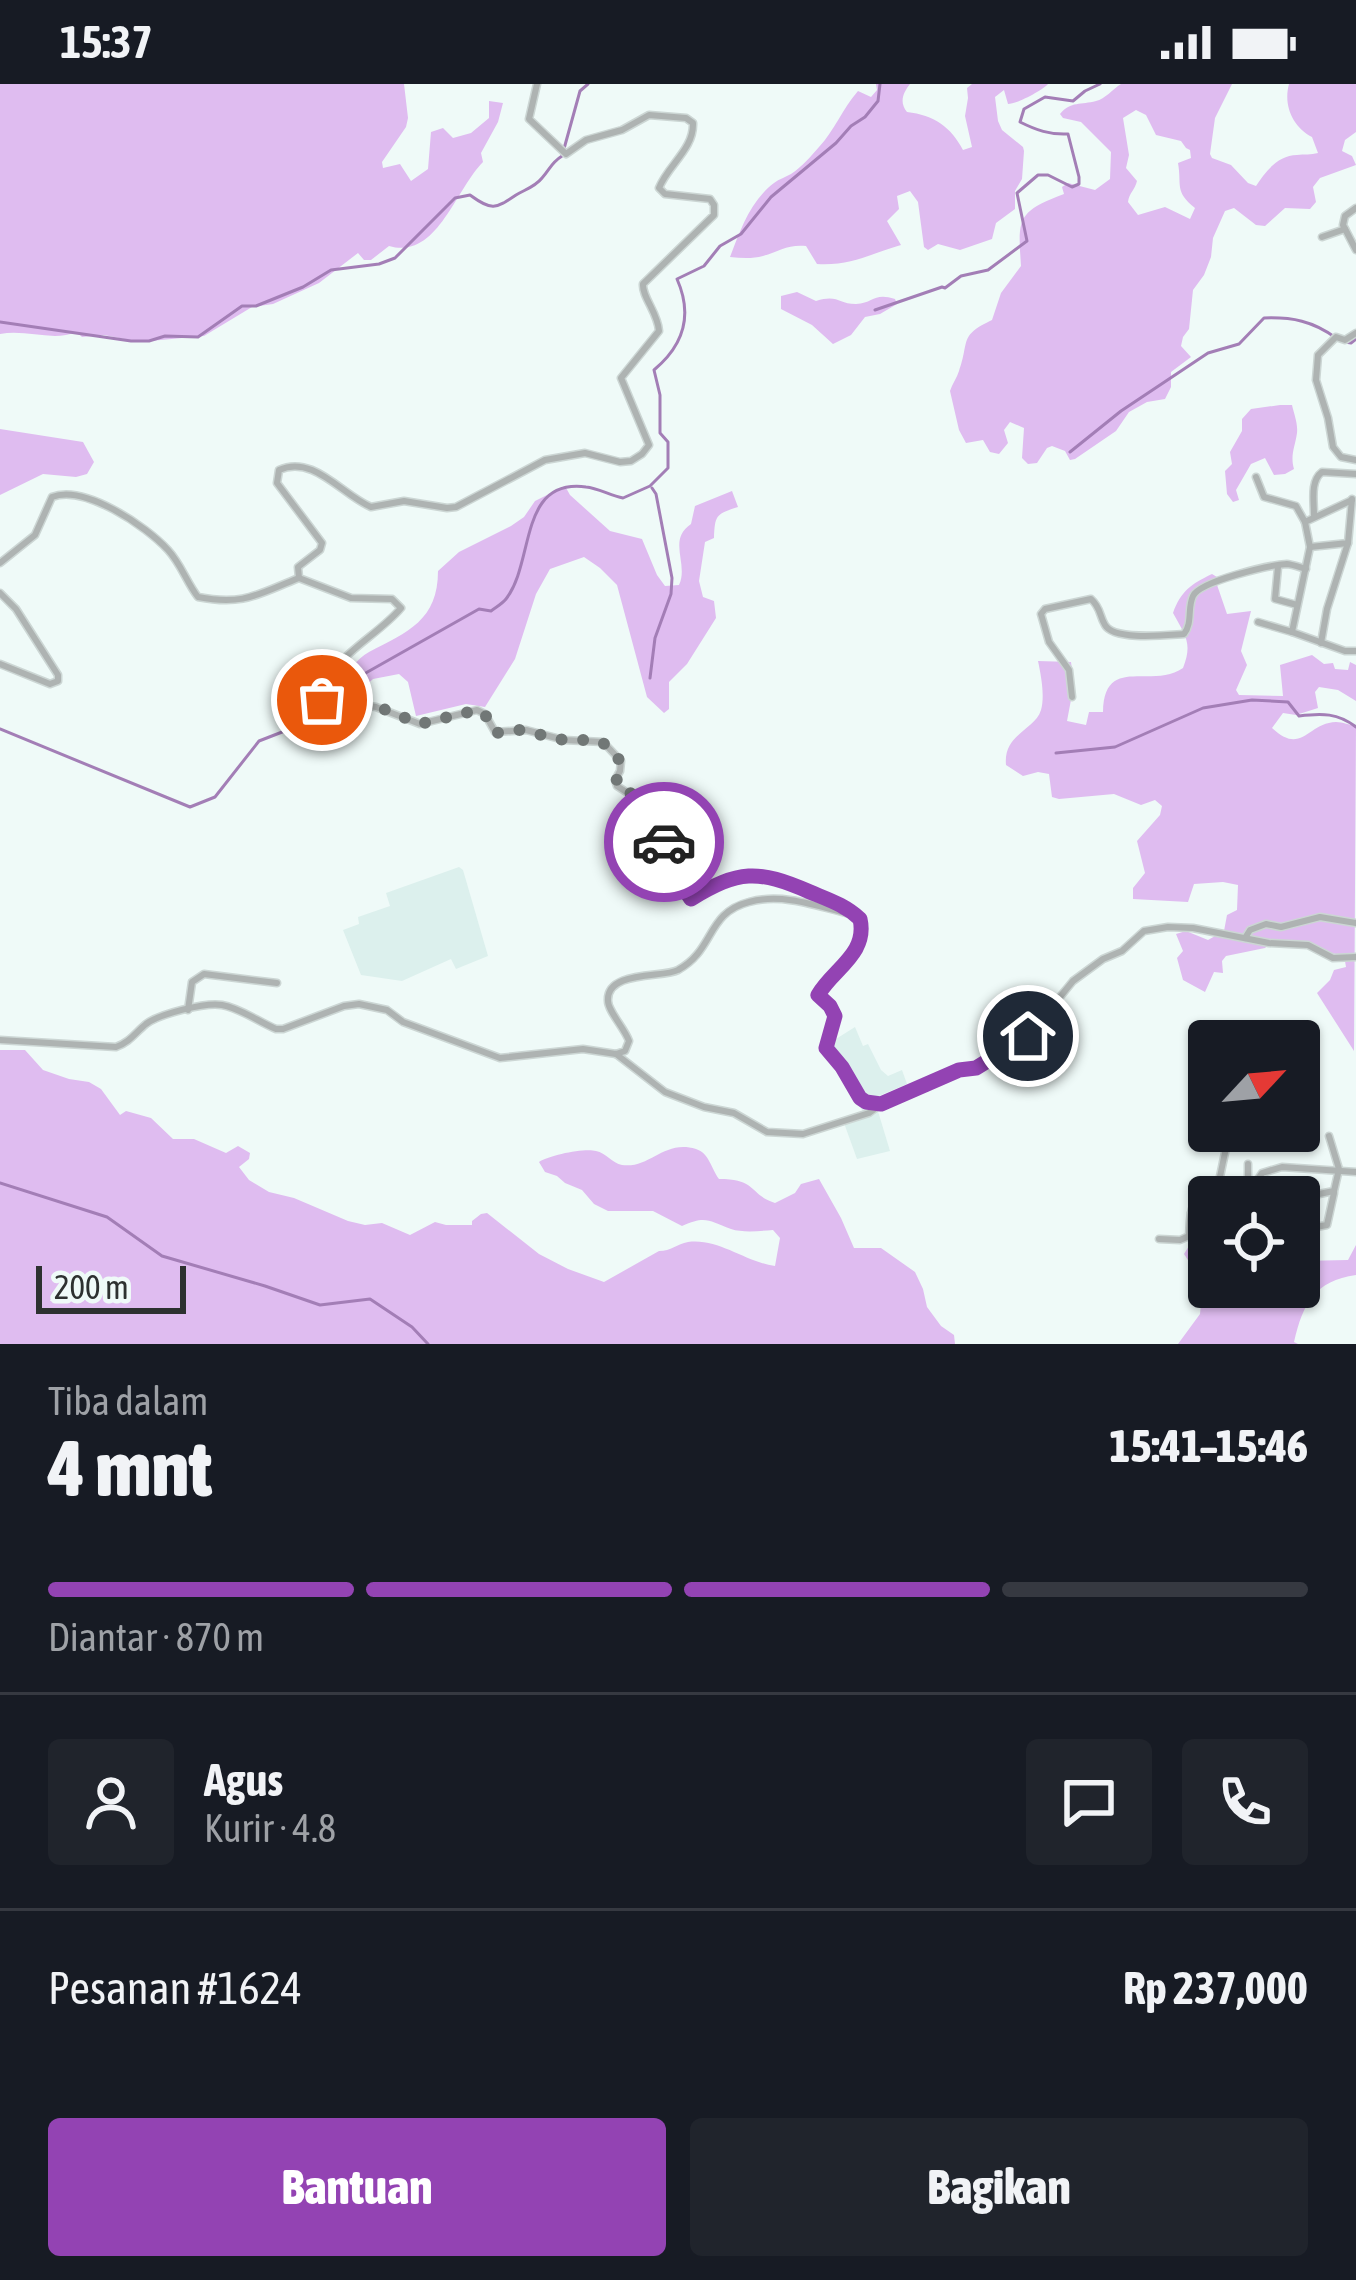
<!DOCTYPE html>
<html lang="id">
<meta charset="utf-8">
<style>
body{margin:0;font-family:"Asap Condensed",sans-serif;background:#20242c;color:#f1f3f6;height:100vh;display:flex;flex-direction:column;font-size:45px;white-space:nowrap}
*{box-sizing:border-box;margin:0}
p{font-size:39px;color:#9ea1a6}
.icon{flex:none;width:66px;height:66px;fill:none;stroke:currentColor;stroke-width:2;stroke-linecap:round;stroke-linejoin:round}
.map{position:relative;height:1260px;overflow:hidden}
.side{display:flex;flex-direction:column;background:#171b24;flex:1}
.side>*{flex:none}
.needle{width:78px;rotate:64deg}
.controls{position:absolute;left:1188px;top:936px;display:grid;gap:24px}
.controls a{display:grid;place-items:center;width:132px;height:132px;border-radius:12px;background:#171b24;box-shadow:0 3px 9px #0004;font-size:60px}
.scale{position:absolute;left:36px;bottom:30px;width:150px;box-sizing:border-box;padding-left:12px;border:6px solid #2d3130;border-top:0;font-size:33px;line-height:42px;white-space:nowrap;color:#2d3130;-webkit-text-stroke:9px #effaf8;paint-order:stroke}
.pin{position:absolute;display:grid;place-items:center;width:102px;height:102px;color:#fff;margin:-51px;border:6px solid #fff;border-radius:50%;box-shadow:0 3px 12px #0007}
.courier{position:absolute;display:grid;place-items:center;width:120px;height:120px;margin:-60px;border:9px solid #9343b3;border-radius:50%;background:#fff;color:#222;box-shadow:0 3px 15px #0007}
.overview em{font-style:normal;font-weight:800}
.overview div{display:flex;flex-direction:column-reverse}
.overview{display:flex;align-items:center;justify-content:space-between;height:204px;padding:0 48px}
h1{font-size:78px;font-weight:800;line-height:90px}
.bar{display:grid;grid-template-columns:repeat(4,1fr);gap:18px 12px;align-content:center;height:144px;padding:0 48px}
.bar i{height:15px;border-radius:9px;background:#363941}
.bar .selected{background:#9343b3}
.bar p{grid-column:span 4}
.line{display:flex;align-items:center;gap:30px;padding:0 48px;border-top:3px solid #363941}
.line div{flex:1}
.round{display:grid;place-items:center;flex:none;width:126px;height:126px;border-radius:12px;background:#20242c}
.cta{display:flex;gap:24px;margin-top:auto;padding:24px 48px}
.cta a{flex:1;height:138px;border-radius:12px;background:#9343b3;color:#fff;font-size:48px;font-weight:800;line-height:138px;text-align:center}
.cta a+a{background:#20242c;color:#f1f3f6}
.status{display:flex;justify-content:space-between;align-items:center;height:84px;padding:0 60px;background:#171b24;direction:ltr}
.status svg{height:33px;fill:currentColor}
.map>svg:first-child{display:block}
</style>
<div class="status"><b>15:37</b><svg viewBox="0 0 49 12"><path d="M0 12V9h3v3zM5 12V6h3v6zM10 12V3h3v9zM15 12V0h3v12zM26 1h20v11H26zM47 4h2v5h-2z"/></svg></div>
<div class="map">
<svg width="1356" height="1260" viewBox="0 0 1356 1260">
<rect width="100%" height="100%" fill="#effaf8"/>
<g fill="#dcf0ed">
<polygon points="459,783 463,786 488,872 456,885 451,875 402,897 361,891 343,846 359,840 358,833 390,822 386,809"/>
<polygon points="855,943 863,962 868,960 881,986 888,992 902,986 907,1000 874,1014 890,1067 857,1075 844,1039 865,1032 828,960"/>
</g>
<g fill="#dfbcf0" fill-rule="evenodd">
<path d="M0 0H404L408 34 406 43 382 78 383 84 400 80 411 97 428 85 431 48 443 44 453 54 471 49 489 34V17L503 19 498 38 481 69 483 78C455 106 437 176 389 162L371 176H364L358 169 319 199 273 220 252 223 204 252 139 258 104 251 82 253 77 248C52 258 27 245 0 250Z"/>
<path d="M876 0H910C903 9 899 18 907 28 934 31 951 43 963 66L972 63 965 32 968 14 967 4 972 0H1048C1043 6 1017 20 1008 20L1004 6 995 13 998 37 1002 46 1023 63 1024 67 1022 95 1015 107V125L996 139 992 155 960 166 938 160 928 166 924 163 918 118 910 107 897 112 899 125 887 137 901 161C870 170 851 182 817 180L806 162C789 160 779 167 763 172 752 175 741 174 730 173 740 147 750 117 774 99 779 95 786 93 791 90 802 83 811 72 819 63 835 46 842 25 858 7L871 13 877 6Z"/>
<path d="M1121 0H1232L1215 34 1210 70 1212 74 1231 81 1248 99 1256 102C1265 88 1278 71 1297 71 1304 70 1311 71 1318 69L1312 53C1293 43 1283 22 1289 0H1356V48L1345 56 1342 67 1352 72 1356 81 1320 94 1313 103 1316 118 1310 125 1285 124 1265 142 1256 141 1234 124 1225 127 1213 154 1211 173 1204 191 1193 206 1189 245 1183 253 1181 262 1191 273 1171 288V303L1165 315 1147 318 1129 328 1116 347 1075 375 1070 376 1065 367 1052 362 1047 364 1037 379 1028 380 1022 374 1024 344 1010 338 1004 346 1008 359 999 370 990 368 983 356 966 359 959 346 950 307C952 300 957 294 959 287 970 257 958 252 992 236L1001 209 1021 182C1018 135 1016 128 1064 110L1062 103 1068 99 1095 106 1110 95 1111 68 1081 38 1063 34 1060 30C1071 17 1081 21 1096 17 1105 15 1113 5 1121 0ZM1136 26 1146 31 1156 51 1181 57 1186 64 1190 66 1191 74 1178 79C1182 102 1174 107 1195 124L1190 135 1165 123 1138 131 1128 118C1129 109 1135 106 1137 97L1126 84 1129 71 1123 34Z"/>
<path d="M797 208 816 217C838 210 838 220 856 220 874 219 874 208 895 215L897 220 880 230 865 233 851 251 833 260 812 241 781 225V212Z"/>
<path d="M1280 321H1292C1294 330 1298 339 1297 349 1295 363 1290 371 1294 385L1285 390 1274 391 1265 374 1251 380 1236 406 1239 416 1233 418 1227 410 1225 387 1232 380 1230 368 1242 347V335L1251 325Z"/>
<polygon points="0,345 83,358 94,378 87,390 76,393 43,390 0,411"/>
<path d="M565 402 570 411 610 447 642 455 657 491 665 502 679 501C689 480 667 456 691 440L695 422 732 407 738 423C716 430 715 431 714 454L705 458 699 497 703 513 714 517 716 534 687 580 669 598V625L664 629 647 613 617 501 600 484 584 473 550 485 536 510 515 575 485 623 466 620 416 632 408 598 399 590 373 595 360 607 338 610 334 606 335 601C346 591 356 575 369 568 408 548 438 536 438 487L459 468 511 442 524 433 535 417Z"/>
<path d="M1212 490 1217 493 1215 495 1227 530 1251 527 1241 567 1247 581 1236 606 1239 611 1283 612 1280 581 1312 571 1324 580 1333 579 1335 585 1348 586 1350 578 1356 581V617L1338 606 1319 603 1315 608 1318 624 1296 631 1283 629 1272 644C1302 672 1307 639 1336 638 1343 638 1349 641 1356 642L1354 967 1317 909 1330 896 1334 886 1346 883 1344 871 1328 869 1313 859 1274 856 1265 864 1226 872 1222 877 1223 889 1214 888 1205 908 1183 896 1177 874 1183 867 1176 850 1186 847 1208 856 1224 847 1227 831 1237 826 1238 801 1223 798 1194 800 1188 818 1133 815V804L1145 789 1137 757 1160 731 1162 722 1155 716 1141 721 1114 710 1059 715 1052 713 1049 690 1038 688 1023 692 1006 681C1003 650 1035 646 1041 626 1045 612 1041 591 1038 577L1071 578 1074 600 1067 637 1086 641 1089 628H1103C1104 570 1152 606 1183 584 1193 559 1185 551 1173 529 1181 507 1191 500 1212 490Z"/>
<path d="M0 966H25L43 986 69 995 89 998 101 1005 120 1031 126 1027 151 1034 173 1055H194L226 1069 238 1062 250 1069 249 1075 239 1083 249 1096 269 1108 294 1114 348 1137 365 1141 382 1139 410 1151 435 1138 446 1141H472V1137L481 1130 487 1129 539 1170 568 1185 604 1198 659 1167C671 1167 677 1160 688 1158 719 1154 745 1178 775 1182L780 1154 773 1146C760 1147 743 1149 731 1145 709 1137 706 1131 682 1142L653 1127H608L594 1120 582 1106 565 1099 557 1092 545 1088 539 1078C550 1071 584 1064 596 1067 606 1069 612 1079 622 1081 650 1085 664 1055 696 1065 709 1069 711 1084 719 1095 758 1095 748 1110 775 1119L795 1109 801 1100 819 1095 841 1134 854 1164H881L915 1188 923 1205 927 1223 941 1242 954 1251 955 1260H0Z"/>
<path d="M1197 1149 1209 1155V1203H1299V1177L1348 1176 1356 1161V1191C1315 1197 1303 1219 1294 1258L1298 1260H1178L1200 1230 1203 1199 1184 1170Z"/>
</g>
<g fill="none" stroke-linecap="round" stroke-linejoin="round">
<g stroke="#a37eb6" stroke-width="3">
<path d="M875 226 942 203 945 204 961 192 988 186 1027 157 1017 109 1038 91H1048L1072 103 1079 100V93L1068 50C1050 51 1036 46 1020 38L1024 25 1045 13 1073 17 1085 7 1100 0"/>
<path d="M0 238 131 257H149L165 252 198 253 242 222H256L303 203 331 186 379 180 395 174 455 114 470 111C492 127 495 125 516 111 524 106 535 103 542 94 550 85 551 79 562 72L580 7 588 0"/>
<polyline points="1345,258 1351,259 1356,255"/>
<path d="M1070 368 1121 327 1208 269 1239 260 1264 234C1292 233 1313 237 1336 254"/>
<polyline points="650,594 655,554 671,510 672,494 656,410 652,404"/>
<path d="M0 645 190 723 215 713 259 657 313 636 348 599 479 525 491 527C496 523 502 520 506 515 535 478 518 394 586 403 598 404 611 412 623 414L650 402 668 384V358L660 349V311L654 286C684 261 693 231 677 195L704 182 720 162 741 150 771 113 836 59 851 42 865 33 878 17 880 0"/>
<path d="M1056 669 1115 663 1203 624 1252 616 1288 618 1299 632C1322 629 1338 629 1356 643"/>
<polyline points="0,1099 107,1133 162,1172 265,1202 320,1221 370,1215 412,1243 428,1260"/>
</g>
<g stroke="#ccd6d4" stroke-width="9">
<g id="minor">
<path d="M537 0 529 35 566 70 586 56 622 46 649 31 686 34 693 39C694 65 668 81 659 104L665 110 710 115 714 121V131L643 200C642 213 658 229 659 247L621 294 649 361 642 370 631 377 620 378 585 369 545 376 456 423 447 424 404 417 371 423C342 411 313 370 279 386L277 399 322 459 320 466 298 483 299 494 351 514 392 515 401 524C377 553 327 575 320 614L336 622 357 620 376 623 420 640 477 626 485 630 495 648 526 646 564 656 603 658 621 677 620 687 615 696 617 702 654 726 673 788 689 814 692 815C737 782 768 790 816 810 831 817 845 821 858 832"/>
<polyline points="1356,124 1345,132 1343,141 1356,166"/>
<polyline points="1322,153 1345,145"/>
<polyline points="1356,249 1345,256 1336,253 1318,271 1316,296 1328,334 1333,363 1341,373 1356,376"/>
<polyline points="1256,393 1264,413 1296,422 1305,438"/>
<polyline points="1352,416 1305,438 1310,463 1292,548 1345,567 1356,567"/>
<path d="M1314 431C1314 417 1310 397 1322 388L1356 390"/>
<polyline points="1310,463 1348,459 1352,415"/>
<path d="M0 479 35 451 52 413C84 400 146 442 168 466 181 480 187 499 198 513 244 522 258 510 299 494"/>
<polyline points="1278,483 1275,515 1297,521"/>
<polyline points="0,509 16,525 58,591 58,597 50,600 0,580"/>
<polyline points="1258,538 1292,548"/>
<polyline points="1321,559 1327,525 1348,459"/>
<path d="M1072 613 1069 586 1049 558 1041 530 1045 525 1091 515C1101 524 1099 531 1105 541 1114 557 1167 551 1184 550 1193 538 1187 525 1193 512 1200 497 1270 481 1287 480 1291 480 1302 484 1306 485"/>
<polyline points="1245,854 1250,846 1266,840 1281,843 1320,833 1356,839"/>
<polyline points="188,926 192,898 204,890 277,899"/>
<path d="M0 956 116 963C130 958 135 949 146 940 159 930 206 918 222 921 240 924 259 938 276 945H283L344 922 359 920 387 926 403 938 500 974 583 965 616 970 625 967 629 957C625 945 608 927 608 917 606 886 664 894 678 886 715 866 706 829 749 818 784 808 823 824 858 832 873 867 833 885 817 911L832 925 835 932 826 964C832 972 858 1013 861 1015 866 1018 876 1019 881 1020"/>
<polyline points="616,970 665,1008 704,1023 734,1029 767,1048 803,1050 869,1029 881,1020 960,986 976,984 998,972 1028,952 1073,897 1103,875 1122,867 1144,847 1168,843 1193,844 1269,859 1308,861 1333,874 1356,873"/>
<polyline points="1248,1080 1248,1113"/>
<polyline points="1218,1102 1226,1064"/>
<polyline points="1299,1114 1334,1107 1339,1085 1329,1052"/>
<polyline points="1191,1129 1209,1131"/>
<polyline points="1312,1144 1312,1112"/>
<polyline points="1299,1146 1327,1141 1334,1109"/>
<path d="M1159 1155 1180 1156 1189 1152C1190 1143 1189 1131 1193 1122 1210 1087 1246 1119 1262 1089L1282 1083 1356 1088"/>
</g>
</g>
<use href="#minor" stroke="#aeb3b2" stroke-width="6"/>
</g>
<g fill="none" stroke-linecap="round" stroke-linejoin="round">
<polyline stroke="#717776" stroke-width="12" stroke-dasharray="0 21.6" points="322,616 336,622 376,622 420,640 477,626 485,630 492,645 497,649 519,646 564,656 596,656 609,662 620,677 616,700 652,723 664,758"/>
<path stroke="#9343b3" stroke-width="15" d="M664 758 673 788 691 815C739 786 757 785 810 808 829 816 845 821 860 835 868 870 833 885 818 911L830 922 835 932 826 964 842 983 860 1014 866 1018 881 1020 959 986 976 984 1028 952"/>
</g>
</svg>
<div class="controls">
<a><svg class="needle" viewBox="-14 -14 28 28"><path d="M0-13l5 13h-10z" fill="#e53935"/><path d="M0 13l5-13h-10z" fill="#9ea1a6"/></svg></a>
<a><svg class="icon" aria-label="locate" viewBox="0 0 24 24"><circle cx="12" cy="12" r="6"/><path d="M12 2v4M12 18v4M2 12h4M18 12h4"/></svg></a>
</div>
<div class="scale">200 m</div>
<div class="pin" style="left:322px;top:616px;background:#ea580c"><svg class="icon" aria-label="bag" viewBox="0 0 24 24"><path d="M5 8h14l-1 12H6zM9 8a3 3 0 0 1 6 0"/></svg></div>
<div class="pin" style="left:1028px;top:952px;background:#1f2937"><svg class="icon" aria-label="home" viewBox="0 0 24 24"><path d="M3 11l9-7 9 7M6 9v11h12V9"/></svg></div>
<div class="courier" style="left:664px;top:758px"><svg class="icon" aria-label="car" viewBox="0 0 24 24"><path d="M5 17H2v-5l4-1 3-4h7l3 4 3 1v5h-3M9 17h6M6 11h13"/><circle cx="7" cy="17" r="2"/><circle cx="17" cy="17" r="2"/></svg></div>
</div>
<section class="side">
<div class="overview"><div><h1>4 mnt</h1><p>Tiba dalam</p></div><em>15:41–15:46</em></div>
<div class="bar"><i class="selected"></i><i class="selected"></i><i class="selected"></i><i></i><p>Diantar · 870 m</p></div>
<div class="line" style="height:216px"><a class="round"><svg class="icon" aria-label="person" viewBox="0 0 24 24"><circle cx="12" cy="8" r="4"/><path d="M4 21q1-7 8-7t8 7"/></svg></a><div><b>Agus</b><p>Kurir · 4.8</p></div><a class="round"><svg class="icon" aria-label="chat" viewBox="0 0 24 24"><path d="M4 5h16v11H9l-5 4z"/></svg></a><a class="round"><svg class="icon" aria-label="phone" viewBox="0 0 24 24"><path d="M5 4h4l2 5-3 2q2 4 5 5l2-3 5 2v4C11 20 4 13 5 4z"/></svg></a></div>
<div class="line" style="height:156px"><div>Pesanan #1624</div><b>Rp 237,000</b></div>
<div class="cta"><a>Bantuan</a><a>Bagikan</a></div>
</section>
